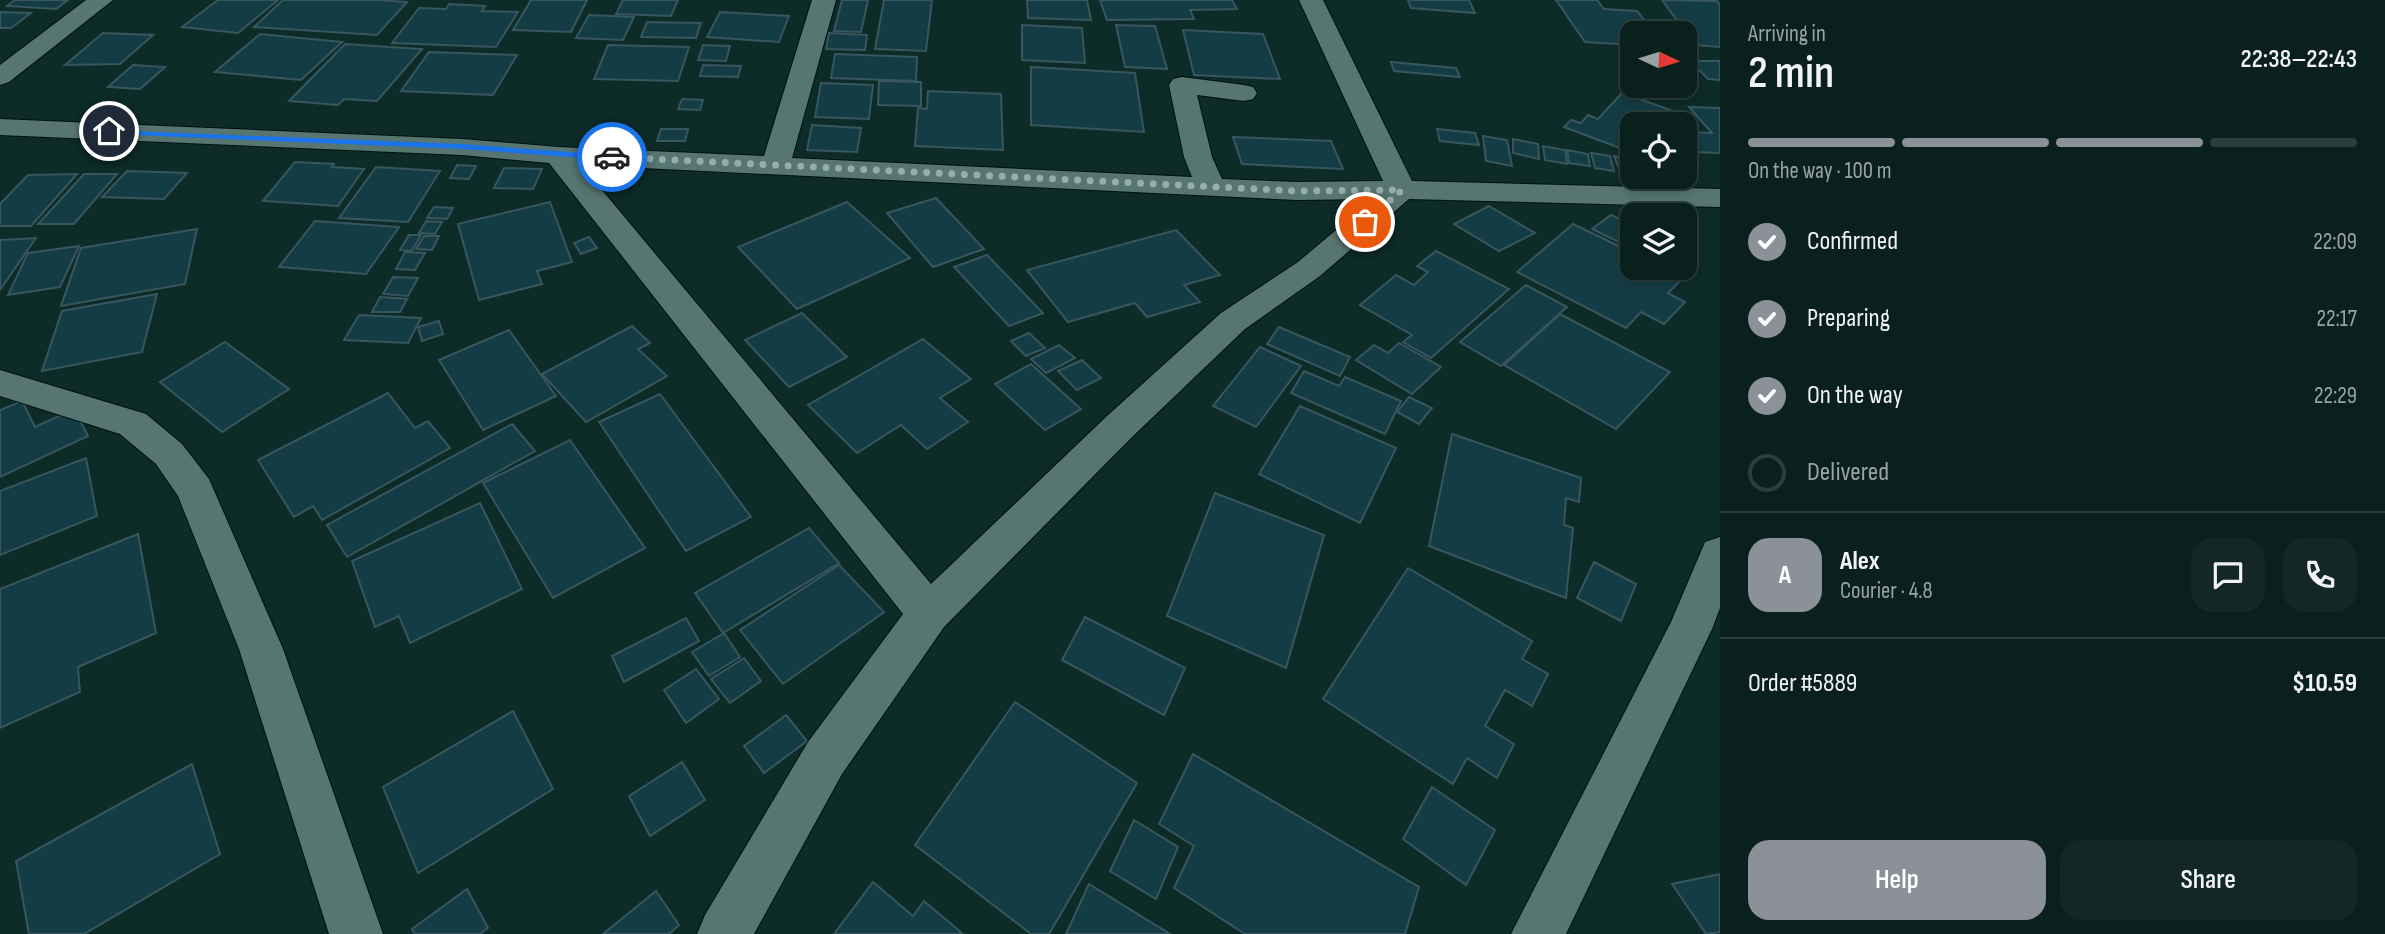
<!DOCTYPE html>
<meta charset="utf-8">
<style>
body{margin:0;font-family:"Sofia Sans Condensed",sans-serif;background:#132826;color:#f1f3f6;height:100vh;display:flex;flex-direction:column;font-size:26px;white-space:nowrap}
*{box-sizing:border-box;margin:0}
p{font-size:23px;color:#99a3a4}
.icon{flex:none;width:38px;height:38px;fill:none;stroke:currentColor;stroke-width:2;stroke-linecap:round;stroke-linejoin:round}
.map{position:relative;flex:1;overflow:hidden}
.details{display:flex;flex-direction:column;background:#0a201d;width:665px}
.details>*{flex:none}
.needle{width:46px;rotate:94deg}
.buttons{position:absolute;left:1620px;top:21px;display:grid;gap:14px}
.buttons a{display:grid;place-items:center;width:77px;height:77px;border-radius:14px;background:#0a201d;box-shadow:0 4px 10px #0003,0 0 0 2px #2a3e3b;font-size:35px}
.pin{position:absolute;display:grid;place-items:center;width:60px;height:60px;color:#fff;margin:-30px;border:4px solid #fff;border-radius:50%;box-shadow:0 2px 7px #0007}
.courier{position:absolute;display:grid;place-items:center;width:70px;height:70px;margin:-35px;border:5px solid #1a73e8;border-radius:50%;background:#fff;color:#222;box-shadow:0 2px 9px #0007}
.headline em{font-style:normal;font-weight:600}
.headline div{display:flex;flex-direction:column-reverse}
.headline{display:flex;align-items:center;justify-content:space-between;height:119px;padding:0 28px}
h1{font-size:46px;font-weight:600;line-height:52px}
.bar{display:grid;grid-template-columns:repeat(4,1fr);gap:10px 7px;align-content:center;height:84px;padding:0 28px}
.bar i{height:9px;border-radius:5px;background:#2a3e3b}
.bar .selected{background:#8c9099}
.bar p{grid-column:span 4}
.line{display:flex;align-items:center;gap:18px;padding:0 28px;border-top:2px solid #2a3e3b}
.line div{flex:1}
.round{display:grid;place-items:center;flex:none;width:74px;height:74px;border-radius:21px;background:#132826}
ol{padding:0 28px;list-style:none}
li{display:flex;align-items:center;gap:21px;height:77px}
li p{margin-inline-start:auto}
li .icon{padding:7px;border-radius:50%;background:#8c9099;color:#fff;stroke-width:4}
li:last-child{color:#99a3a4}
li i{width:38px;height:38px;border:4px solid #2a3e3b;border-radius:50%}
.action{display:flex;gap:14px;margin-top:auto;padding:14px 28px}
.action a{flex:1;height:80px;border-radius:21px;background:#8c9099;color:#fff;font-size:28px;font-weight:600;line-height:80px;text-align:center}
.action a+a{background:#132826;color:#f1f3f6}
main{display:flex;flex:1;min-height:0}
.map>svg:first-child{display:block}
</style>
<main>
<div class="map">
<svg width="1720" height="934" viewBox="0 0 1720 934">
<rect width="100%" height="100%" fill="#0d2b27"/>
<g fill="#143c45" stroke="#38565d" stroke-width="2">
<polygon points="15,0 68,0 56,9 7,6"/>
<polygon points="218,0 278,0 238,33 182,27"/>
<polygon points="283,0 377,0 407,2 377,35 254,27"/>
<polygon points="531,0 587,0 571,32 513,30"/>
<polygon points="623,0 678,0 671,16 616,14"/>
<polygon points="842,0 868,0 861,32 834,31"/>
<polygon points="884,0 932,0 926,51 875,49"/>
<polygon points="1027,0 1087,0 1091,20 1028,18"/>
<polygon points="1100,0 1232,0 1237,9 1190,10 1194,19 1107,20"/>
<polygon points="1408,0 1469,0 1475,13 1411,8"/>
<polygon points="1556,0 1597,0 1604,9 1637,11 1655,33 1633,33 1633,45 1585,42"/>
<polygon points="1662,0 1717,1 1720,5 1720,47 1695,45"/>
<polygon points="449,4 485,6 482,11 518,12 496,47 392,43 419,8 446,9"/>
<polygon points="0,12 31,13 11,28 0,28"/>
<polygon points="720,12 789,16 779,42 707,37"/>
<polygon points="589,15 634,17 623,40 576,38"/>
<polygon points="647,22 701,23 696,38 641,37"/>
<polygon points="1022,25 1082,28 1085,63 1022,60"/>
<polygon points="1116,25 1155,26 1167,69 1125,67"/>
<polygon points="1183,30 1263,34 1280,79 1194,75"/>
<polygon points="103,33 153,35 120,64 65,65"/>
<polygon points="829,33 867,35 865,50 826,49"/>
<polygon points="260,34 342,42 301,80 215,72"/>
<polygon points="345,44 422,49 377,101 344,99 338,105 289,101"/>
<polygon points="608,45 689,47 678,81 594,79"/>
<polygon points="703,45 730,46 726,61 698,60"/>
<polygon points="429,52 517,55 493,95 401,91"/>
<polygon points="835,54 917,57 916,81 831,78"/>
<polygon points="1690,61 1720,61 1720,80 1708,79"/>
<polygon points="1391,62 1456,68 1460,77 1394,71"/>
<polygon points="133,65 165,67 140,89 108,87"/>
<polygon points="703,65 741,66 738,77 700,76"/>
<polygon points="1031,67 1135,73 1144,132 1031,125"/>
<polygon points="879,81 921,82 921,106 878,105"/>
<polygon points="821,83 873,85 869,119 815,117"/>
<polygon points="928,91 1001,94 1003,150 915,146 918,108 927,109"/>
<polygon points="1622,93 1676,112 1666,124 1633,124 1633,153 1564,127 1571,120 1581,123 1588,115 1598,119"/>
<polygon points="682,99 703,100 700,110 678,109"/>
<polygon points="1689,107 1720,108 1720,153 1693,152 1685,142 1685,136 1695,137 1691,132 1712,133"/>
<polygon points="812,125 861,128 857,152 807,150"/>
<polygon points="661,129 688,129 685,141 657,141"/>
<polygon points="1437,129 1475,133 1479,145 1440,141"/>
<polygon points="1483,136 1507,140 1512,166 1486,161"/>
<polygon points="1233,137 1331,141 1343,169 1242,164"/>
<polygon points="1513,139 1538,144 1539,159 1513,153"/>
<polygon points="1543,146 1565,150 1567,164 1545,160"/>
<polygon points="1567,150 1588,154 1590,166 1569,163"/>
<polygon points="1591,153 1610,156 1614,171 1595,168"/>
<polygon points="1614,156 1633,159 1633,171 1619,169"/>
<polygon points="295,162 334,164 332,167 364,169 338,206 263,201"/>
<polygon points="457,165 476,166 469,179 450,178"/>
<polygon points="376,167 440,171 408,222 339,218"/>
<polygon points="504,168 542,169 533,189 494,188"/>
<polygon points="127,171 187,173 164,199 102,197"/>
<polygon points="77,174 31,226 0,226 0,204 28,175"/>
<polygon points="84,174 117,174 74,224 38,224"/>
<polygon points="936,198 984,249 933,267 887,213"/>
<polygon points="550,202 572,262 537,271 542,284 479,300 458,224"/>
<polygon points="847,202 910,258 797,309 738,247"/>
<polygon points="1489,206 1535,233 1499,251 1454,224"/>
<polygon points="434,207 453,208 447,219 427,218"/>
<polygon points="1611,215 1633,225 1633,249 1592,229"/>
<polygon points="315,221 399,227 366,274 279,267"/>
<polygon points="426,221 442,222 435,234 419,233"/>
<polygon points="1573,224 1633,253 1633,268 1664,268 1684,277 1668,293 1685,302 1664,324 1641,312 1626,328 1517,272"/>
<polygon points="197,229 185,284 61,306 81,248"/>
<polygon points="1176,230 1220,275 1184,285 1200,302 1147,317 1135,303 1068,322 1027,270"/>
<polygon points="409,235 421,235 412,251 400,250"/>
<polygon points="424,236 439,236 432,250 416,249"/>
<polygon points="589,237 597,248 581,254 574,243"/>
<polygon points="36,238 0,290 0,240"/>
<polygon points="79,246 60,287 8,295 28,253"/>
<polygon points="1436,251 1509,289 1431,358 1403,342 1412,335 1360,305 1396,275 1414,285 1428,272 1417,266"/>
<polygon points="405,252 425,253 415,270 396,269"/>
<polygon points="987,255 1043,313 1009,326 954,267"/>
<polygon points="393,277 418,278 408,296 383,294"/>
<polygon points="1526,285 1567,307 1501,366 1460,342"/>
<polygon points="157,294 142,352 42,371 62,311"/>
<polygon points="380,297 407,299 400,312 372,312"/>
<polygon points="802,313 847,357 789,387 745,340"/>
<polygon points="1560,314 1670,372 1616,429 1504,365"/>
<polygon points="359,315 421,318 408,343 344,340"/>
<polygon points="439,321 443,334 422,341 418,327"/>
<polygon points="632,326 650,343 638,349 667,376 586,422 542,374"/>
<polygon points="1279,327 1350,357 1340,376 1267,344"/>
<polygon points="509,330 556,396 483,430 439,360"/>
<polygon points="1029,333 1045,348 1026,356 1011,341"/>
<polygon points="923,339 971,379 940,398 968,422 927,449 901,425 857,453 808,405"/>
<polygon points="225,342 289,389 222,432 160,382"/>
<polygon points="1399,343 1441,367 1412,394 1356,360 1374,345 1388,353"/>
<polygon points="1059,345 1075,358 1046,373 1031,359"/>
<polygon points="1260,347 1301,366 1256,427 1213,406"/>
<polygon points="1082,360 1101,378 1077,390 1058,371"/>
<polygon points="1031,364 1081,409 1045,430 995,384"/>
<polygon points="1304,371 1339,386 1345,377 1401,401 1385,434 1291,393"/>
<polygon points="388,393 415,428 428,421 450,448 322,520 313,506 294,517 258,460"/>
<polygon points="660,394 751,517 686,551 599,422"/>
<polygon points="1409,397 1432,408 1419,424 1397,412"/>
<polygon points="22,401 35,427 74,409 88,436 0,477 0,410"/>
<polygon points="1300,406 1396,448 1360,523 1259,474"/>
<polygon points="512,424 535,451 347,557 327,525"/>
<polygon points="1452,434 1581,478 1579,502 1566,498 1564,525 1573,528 1566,598 1429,546"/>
<polygon points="570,440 645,548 553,598 483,483"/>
<polygon points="86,458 97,516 0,555 0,491"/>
<polygon points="1215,493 1324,535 1286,668 1167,616"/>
<polygon points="480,503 522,589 410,643 399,616 375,627 352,561"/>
<polygon points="809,528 839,563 723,633 695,593"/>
<polygon points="138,534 156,633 78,667 80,692 0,728 0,589"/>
<polygon points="1594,562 1636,584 1621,621 1577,598"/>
<polygon points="839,565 884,612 783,684 740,630"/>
<polygon points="1408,568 1532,641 1522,659 1548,674 1532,706 1505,690 1485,726 1514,744 1497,778 1467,758 1453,784 1323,699"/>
<polygon points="1085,617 1185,668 1164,715 1062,660"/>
<polygon points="686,618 699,641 624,682 612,656"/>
<polygon points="724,633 740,657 709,676 692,652"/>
<polygon points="744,658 761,681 730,703 711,679"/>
<polygon points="696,669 719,699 686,723 664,690"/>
<polygon points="1015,702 1137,783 1049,934 1031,934 915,845"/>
<polygon points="513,711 553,789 418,873 383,787"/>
<polygon points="786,715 807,741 764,773 744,746"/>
<polygon points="1193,754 1419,887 1405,934 1245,934 1174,888 1194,846 1159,824"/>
<polygon points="682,762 705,800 650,836 629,796"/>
<polygon points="192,764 220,854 84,934 29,934 16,861"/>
<polygon points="1432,787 1495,830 1466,885 1403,839"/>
<polygon points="1134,820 1178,847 1156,899 1110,871"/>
<polygon points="1720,874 1720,932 1706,934 1672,884"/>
<polygon points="873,882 913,916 924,901 963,934 834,934"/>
<polygon points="1089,884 1170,934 1066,934"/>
<polygon points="467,889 488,928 480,934 415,934 412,929"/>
<polygon points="656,891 679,925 669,934 603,934"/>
</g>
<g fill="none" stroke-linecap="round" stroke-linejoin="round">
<g stroke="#001210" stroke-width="2">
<g id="minor">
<polygon points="86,0 113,0 9,82 0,85 0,65"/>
<path d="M812 0H836L792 158 1192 177 1184 157 1169 85 1173 79 1182 77 1244 85 1253 87 1257 93 1253 99 1244 101 1197 95 1212 157 1222 179 1297 182 1383 181 1299 0H1323L1412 181 1720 189V207L1409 199 1320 276 1245 329 1132 437 944 627 842 774 754 934H697L705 915 808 742 903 614 549 163 462 155 0 135V119L462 139 558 147 764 156ZM581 165 1297 200 1373 199 1298 262 1221 313 1106 417 931 584Z"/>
<polygon points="0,370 146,414 182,444 209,479 283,649 383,934 329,934 239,649 178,496 156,464 120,434 0,396"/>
<polygon points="1720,537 1720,608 1712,629 1566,934 1511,934 1671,622 1705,542"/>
</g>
</g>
<use href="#minor" fill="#577671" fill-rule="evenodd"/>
</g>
<polygon fill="#1a73e8" points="106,130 461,144 612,155 616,157 612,160 461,149 109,134"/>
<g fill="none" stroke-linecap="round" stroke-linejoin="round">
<polyline stroke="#97adaa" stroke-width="7" stroke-dasharray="0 12.6" points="612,157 1297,191 1402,190 1365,222"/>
</g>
</svg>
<div class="buttons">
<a><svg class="needle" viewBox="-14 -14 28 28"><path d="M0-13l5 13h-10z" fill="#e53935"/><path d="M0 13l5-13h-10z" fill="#99a3a4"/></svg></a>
<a><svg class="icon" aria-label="locate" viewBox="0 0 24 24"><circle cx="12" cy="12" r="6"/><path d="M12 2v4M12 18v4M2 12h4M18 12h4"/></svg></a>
<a><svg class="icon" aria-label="layers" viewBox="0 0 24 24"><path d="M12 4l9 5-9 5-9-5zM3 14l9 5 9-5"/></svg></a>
</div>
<div class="pin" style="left:1365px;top:222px;background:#ea580c"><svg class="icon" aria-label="bag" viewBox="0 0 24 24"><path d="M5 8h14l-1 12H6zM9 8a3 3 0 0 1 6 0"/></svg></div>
<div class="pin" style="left:109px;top:131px;background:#1f2937"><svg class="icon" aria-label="home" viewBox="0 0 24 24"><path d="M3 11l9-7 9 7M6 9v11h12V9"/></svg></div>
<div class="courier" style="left:612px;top:157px"><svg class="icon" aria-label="car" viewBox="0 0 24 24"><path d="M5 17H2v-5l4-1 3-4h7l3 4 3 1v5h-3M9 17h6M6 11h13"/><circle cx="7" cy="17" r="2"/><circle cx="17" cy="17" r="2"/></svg></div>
</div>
<section class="details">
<div class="headline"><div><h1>2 min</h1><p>Arriving in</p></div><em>22:38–22:43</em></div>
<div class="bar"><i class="selected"></i><i class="selected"></i><i class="selected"></i><i></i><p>On the way · 100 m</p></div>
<ol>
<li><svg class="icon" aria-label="check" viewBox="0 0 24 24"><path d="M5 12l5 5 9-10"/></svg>Confirmed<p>22:09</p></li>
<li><svg class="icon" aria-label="check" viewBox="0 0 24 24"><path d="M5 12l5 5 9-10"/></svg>Preparing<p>22:17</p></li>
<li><svg class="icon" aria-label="check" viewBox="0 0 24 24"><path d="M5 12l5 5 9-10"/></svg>On the way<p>22:29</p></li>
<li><i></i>Delivered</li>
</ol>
<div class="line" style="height:126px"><b class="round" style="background:#8c9099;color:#fff">A</b><div><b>Alex</b><p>Courier · 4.8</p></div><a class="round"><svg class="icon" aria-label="chat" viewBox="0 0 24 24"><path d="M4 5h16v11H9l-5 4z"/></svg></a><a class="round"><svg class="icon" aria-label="phone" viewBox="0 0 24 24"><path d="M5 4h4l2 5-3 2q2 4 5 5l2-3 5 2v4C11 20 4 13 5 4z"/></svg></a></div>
<div class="line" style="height:91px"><div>Order #5889</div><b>$10.59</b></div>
<div class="action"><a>Help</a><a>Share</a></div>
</section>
</main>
